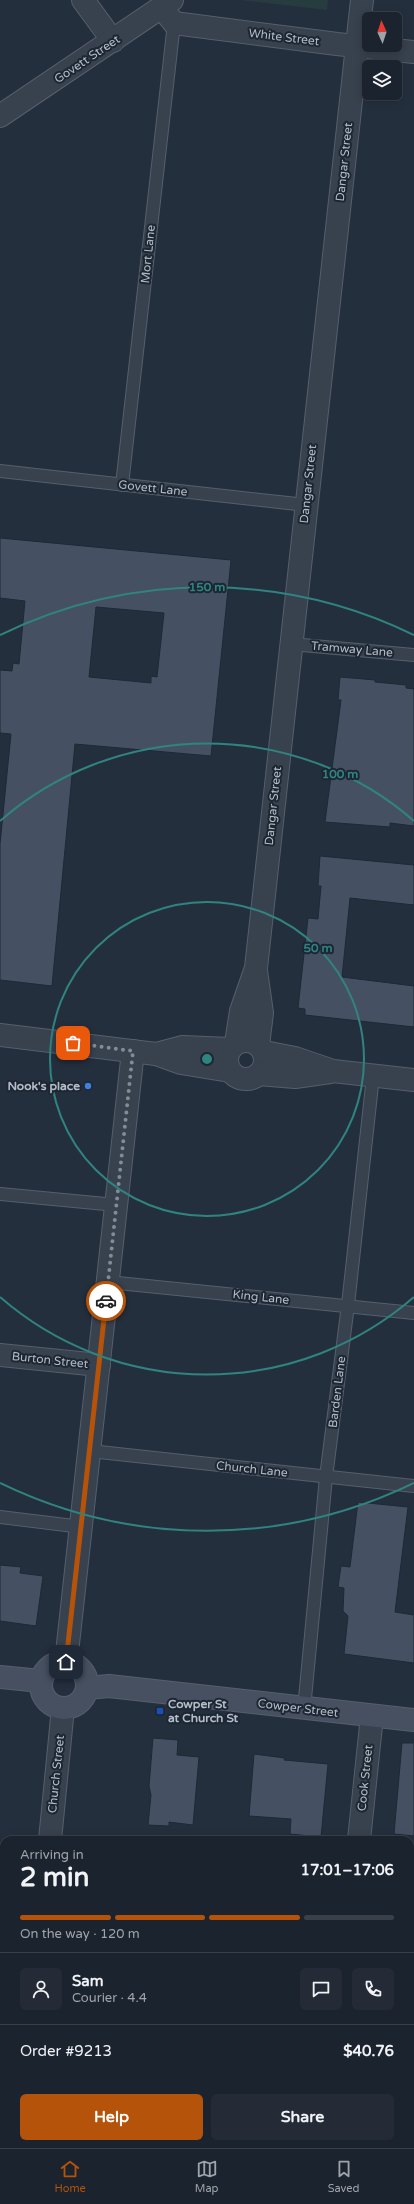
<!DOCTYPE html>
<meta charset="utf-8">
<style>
body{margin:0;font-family:"Varela Round",sans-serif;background:#242b36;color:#f1f3f6;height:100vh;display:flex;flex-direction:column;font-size:15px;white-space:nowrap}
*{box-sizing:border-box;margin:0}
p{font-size:13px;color:#a0a4aa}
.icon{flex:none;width:22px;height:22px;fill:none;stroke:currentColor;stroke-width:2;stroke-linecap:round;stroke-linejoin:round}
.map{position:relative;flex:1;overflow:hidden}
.details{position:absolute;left:0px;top:1836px;width:414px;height:312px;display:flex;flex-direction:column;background:#1b232e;border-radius:12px 12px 0 0;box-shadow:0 2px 10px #0003,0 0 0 1px #39404a}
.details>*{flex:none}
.needle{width:26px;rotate:357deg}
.buttons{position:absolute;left:362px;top:12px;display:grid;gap:8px}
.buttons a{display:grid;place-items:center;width:40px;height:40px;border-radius:6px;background:#1b232e;box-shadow:0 2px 10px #0003,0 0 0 1px #39404a;font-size:20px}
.pin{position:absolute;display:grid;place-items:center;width:34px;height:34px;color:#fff;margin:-17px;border-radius:8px;box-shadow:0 2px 6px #0006}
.courier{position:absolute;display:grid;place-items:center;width:40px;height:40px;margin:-20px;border:3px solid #b45309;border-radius:50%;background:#fff;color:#222;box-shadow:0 1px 5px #0007}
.overview em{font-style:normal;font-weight:800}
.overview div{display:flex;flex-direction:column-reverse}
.overview{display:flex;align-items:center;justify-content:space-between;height:68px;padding:0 20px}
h1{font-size:26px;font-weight:800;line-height:30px}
.bar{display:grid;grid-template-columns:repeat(4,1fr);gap:6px 4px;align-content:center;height:48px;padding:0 20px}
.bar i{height:5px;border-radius:3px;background:#39404a}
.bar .selected{background:#b45309}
.bar p{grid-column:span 4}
.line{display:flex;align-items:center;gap:10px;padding:0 20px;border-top:1px solid #39404a}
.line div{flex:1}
.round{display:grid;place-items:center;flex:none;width:42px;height:42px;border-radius:6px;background:#242b36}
.action{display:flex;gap:8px;margin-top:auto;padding:8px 20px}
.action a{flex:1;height:46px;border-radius:6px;background:#b45309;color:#fff;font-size:16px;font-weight:800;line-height:46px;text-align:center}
.action a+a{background:#242b36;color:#f1f3f6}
.tab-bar{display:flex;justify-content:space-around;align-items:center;height:56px;border-top:1px solid #39404a;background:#1b232e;font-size:11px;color:#a0a4aa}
.tab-bar a{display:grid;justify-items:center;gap:2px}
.tab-bar .selected{color:#b45309}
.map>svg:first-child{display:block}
</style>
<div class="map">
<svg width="414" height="2148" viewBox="0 0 414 2148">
<rect width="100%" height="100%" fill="#242f3e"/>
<polygon fill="#263c3f" points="241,0 328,0 327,10"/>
<g fill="#455162" stroke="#1f2835" fill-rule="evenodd">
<path d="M0 538 231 560 211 756 75 744 52 986 0 980V844L11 734 0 733V670L12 671 13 663 19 664 25 601 0 598ZM96 607 164 613 157 677 151 676V683L89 677Z"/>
<polygon points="340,677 375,680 375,682 406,685 406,688 414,689 414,826 390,823 390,827 325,822 341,700 338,700"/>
<polygon points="320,856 414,865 414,905 350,898 342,977 414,986 414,1027 305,1015 305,1009 298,1008 308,918 318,919 321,886 318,886"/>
<polygon points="358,1502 408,1507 395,1612 414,1615 414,1663 344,1654 348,1616 343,1611 344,1588 338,1587 341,1566 350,1567"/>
<polygon points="0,1565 21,1567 20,1573 43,1576 36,1626 0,1621"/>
<polygon points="153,1738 178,1740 177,1755 199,1757 193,1825 169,1822 169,1826 148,1825 151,1795 149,1786"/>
<polygon points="402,1743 414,1743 414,1836 394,1834"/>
<polygon points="254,1754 285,1758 284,1760 328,1764 321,1837 290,1834 291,1819 249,1816"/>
</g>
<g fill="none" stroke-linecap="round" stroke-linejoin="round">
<g stroke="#565f6c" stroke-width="14">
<g id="service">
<polyline points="0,471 306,505"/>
<polyline points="122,485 174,23"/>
<polyline points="291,644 414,655"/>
<polyline points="0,1194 116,1205"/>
<polyline points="108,1282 414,1313"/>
<polyline points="90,1451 414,1486"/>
<polyline points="0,1517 82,1527"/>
<polyline points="304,1709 326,1477 348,1305 373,1076"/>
</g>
</g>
<g stroke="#565f6c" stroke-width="24">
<g id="minor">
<polyline points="83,0 113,41"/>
<polyline points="162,8 174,23 337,44 414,52"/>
<polyline points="0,116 172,0"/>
<polyline points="0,1355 99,1365"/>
<polyline points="66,1662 133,1051"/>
<polyline points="50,1840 63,1708"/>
<polyline points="359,1840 372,1716"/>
<polyline points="19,2148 20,2144"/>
<polyline points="327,2148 327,2144"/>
</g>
</g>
<g stroke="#565f6c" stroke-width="24">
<g id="tertiary">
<polyline points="256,971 262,1013 258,1045"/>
<polyline points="0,1035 156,1054 181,1063 230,1071"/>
<circle cx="246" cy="1060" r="19"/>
<polyline points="236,1043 241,1011 256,968 362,0"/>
<polyline points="264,1052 295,1058 333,1071 414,1080"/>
<polyline points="156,1054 182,1047 230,1049"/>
<polyline points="259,1074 295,1077 330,1072"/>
</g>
</g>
<g stroke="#565f6c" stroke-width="24">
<g id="secondary">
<circle cx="64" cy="1685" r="23"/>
<polyline points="0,1677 41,1681"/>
<polyline points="87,1688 109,1686 414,1720"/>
</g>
</g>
<use href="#service" stroke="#38414e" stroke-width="12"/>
<use href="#minor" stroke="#38414e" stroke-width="22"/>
<use href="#tertiary" stroke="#38414e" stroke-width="22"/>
<use href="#secondary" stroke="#465061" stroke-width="22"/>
</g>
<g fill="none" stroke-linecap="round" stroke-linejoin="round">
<polyline stroke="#828b98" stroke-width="4" stroke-dasharray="0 7.2" points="73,1043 133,1051 106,1301"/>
<polyline stroke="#b45309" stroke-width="5" points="66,1662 106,1301"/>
</g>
<g fill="none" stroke="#308480" stroke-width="2">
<circle cx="207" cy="1059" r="157"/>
<path d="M414 1297A315 315 0 0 1 0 1297M0 821A315 315 0 0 1 414 821"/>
<path d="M414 1483A472 472 0 0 1 0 1483M0 635A472 472 0 0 1 414 635"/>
</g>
<circle fill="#3f7fe0" stroke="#1d2633" stroke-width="1.5" cx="88" cy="1086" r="4"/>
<rect fill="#1a4fb4" stroke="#1d2633" stroke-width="1.5" x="156" y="1707" width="8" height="8" rx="2"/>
<g text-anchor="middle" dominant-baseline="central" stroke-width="4" stroke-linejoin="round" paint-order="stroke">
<g font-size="12" fill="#b4bcc9" stroke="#1d2633">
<text transform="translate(284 37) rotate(7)">White Street</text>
<text transform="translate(87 59) rotate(-34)">Govett Street</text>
<text transform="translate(344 162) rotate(-84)">Dangar Street</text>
<text transform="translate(148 254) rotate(-84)">Mort Lane</text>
<text transform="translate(308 484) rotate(-84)">Dangar Street</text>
<text transform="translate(153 488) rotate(6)">Govett Lane</text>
<text transform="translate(352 649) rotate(5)">Tramway Lane</text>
<text transform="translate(273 806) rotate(-84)">Dangar Street</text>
<text transform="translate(261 1297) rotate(6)">King Lane</text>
<text transform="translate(50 1360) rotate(6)">Burton Street</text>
<text transform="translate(337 1392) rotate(-83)">Barden Lane</text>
<text transform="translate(252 1469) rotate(6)">Church Lane</text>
<text transform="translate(298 1708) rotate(7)">Cowper Street</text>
<text transform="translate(56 1774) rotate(-84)">Church Street</text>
<text transform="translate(365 1778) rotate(-84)">Cook Street</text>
</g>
<g font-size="12" font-weight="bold" fill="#b4bcc9" stroke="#1d2633" text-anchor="end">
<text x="80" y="1086">Nook's place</text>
<text x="168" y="1704" text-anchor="start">Cowper St<tspan x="168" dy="14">at Church St</tspan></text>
</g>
</g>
<circle cx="207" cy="1059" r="6" fill="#308480" stroke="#1d2633" stroke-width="2"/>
<g font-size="12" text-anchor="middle" font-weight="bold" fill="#308480" stroke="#1d2633" stroke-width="4" stroke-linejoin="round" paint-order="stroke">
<text x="207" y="591">150 m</text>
<text x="340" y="778">100 m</text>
<text x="318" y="952">50 m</text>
</g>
</svg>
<div class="buttons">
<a><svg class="needle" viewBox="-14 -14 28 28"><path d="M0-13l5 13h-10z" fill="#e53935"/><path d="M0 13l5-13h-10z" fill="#a0a4aa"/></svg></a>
<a><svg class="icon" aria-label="layers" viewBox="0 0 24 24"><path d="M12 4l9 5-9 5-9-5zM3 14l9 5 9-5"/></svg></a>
</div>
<div class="pin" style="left:73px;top:1043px;background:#ea580c"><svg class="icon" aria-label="bag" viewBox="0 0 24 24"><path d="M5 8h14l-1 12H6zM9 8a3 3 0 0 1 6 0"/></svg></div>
<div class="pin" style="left:66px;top:1662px;background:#1f2937"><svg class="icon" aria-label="home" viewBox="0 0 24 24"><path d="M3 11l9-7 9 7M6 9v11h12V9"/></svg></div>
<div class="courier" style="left:106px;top:1301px"><svg class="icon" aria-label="car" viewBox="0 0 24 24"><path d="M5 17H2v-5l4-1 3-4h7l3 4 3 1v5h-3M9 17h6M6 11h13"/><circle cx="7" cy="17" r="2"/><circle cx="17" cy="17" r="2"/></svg></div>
<section class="details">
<div class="overview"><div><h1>2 min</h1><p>Arriving in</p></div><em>17:01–17:06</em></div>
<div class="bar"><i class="selected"></i><i class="selected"></i><i class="selected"></i><i></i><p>On the way · 120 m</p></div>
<div class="line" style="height:72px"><a class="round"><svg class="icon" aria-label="person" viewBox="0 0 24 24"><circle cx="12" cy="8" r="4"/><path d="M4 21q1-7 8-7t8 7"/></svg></a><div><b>Sam</b><p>Courier · 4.4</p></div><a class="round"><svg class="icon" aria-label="chat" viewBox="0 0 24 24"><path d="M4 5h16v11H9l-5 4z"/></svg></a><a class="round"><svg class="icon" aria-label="phone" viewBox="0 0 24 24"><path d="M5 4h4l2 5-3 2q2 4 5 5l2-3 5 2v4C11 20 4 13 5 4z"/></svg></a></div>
<div class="line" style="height:52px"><div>Order #9213</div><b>$40.76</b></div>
<div class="action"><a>Help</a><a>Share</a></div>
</section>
</div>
<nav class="tab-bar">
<a class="selected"><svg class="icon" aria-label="home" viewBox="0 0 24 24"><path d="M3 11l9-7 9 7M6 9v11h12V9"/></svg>Home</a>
<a><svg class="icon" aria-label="map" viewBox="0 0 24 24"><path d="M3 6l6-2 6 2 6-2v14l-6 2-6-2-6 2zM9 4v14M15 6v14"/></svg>Map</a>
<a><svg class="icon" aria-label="saved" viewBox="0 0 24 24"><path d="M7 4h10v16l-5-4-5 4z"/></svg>Saved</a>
</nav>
